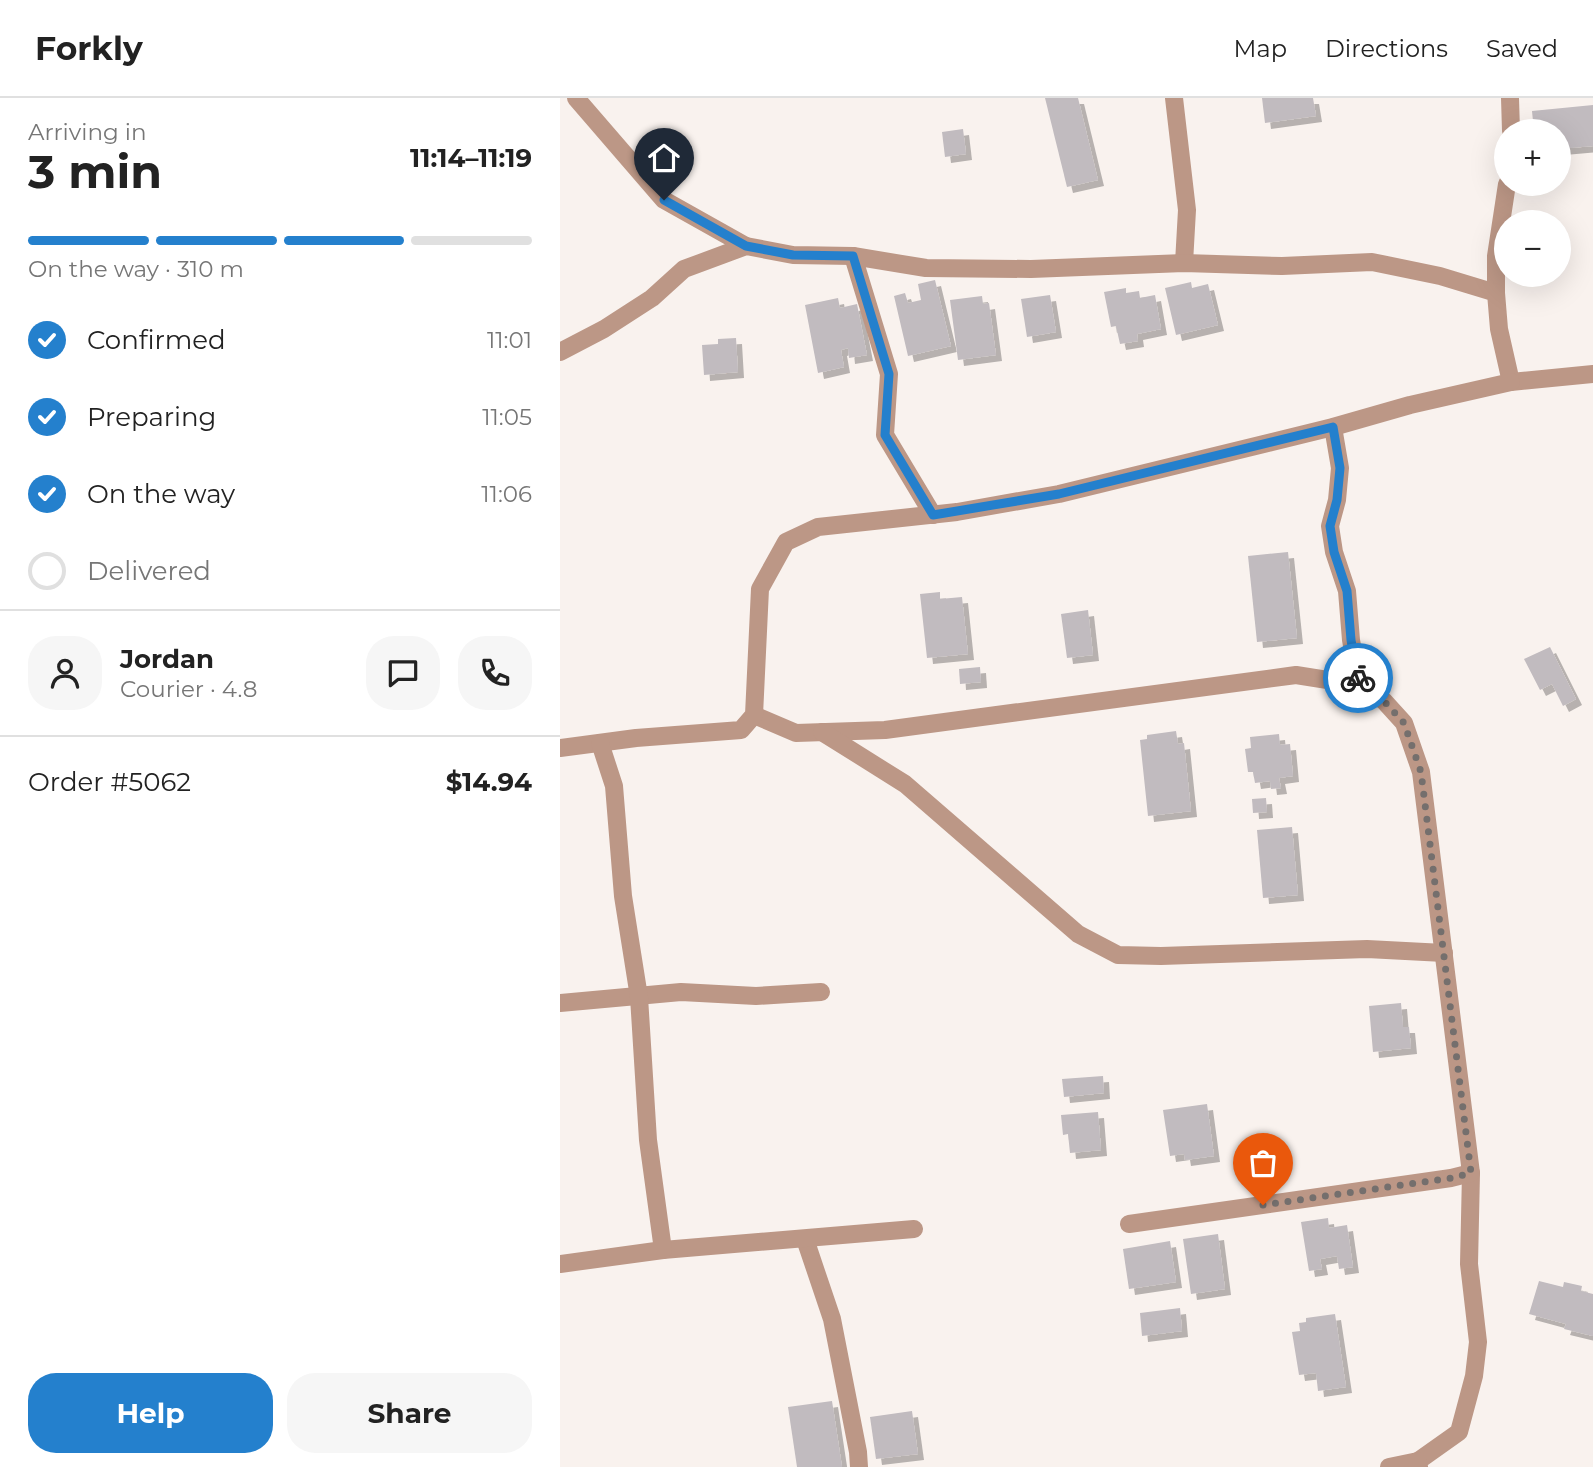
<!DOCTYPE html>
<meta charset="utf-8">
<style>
body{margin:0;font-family:Montserrat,sans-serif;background:#f6f6f6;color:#222;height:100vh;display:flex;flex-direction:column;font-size:26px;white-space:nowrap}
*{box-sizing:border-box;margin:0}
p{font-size:23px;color:#767676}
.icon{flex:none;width:38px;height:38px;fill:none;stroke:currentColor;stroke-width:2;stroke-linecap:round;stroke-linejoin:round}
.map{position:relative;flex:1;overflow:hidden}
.panel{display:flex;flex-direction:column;background:#fff;width:560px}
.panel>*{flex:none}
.buttons{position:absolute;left:934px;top:21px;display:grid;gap:14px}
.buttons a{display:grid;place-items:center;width:77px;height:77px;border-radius:50%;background:#fff;box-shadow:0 7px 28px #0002;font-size:35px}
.pin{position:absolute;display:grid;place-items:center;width:60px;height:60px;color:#fff;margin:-72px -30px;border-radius:50% 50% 50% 0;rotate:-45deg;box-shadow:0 0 7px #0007}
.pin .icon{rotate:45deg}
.courier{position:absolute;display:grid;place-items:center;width:70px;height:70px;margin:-35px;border:5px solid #2480cd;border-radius:50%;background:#fff;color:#222;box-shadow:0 2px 9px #0007}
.overview em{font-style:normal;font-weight:700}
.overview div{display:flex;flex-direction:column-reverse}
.overview{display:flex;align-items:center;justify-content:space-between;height:119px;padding:0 28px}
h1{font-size:46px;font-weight:700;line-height:52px}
.bar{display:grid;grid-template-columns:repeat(4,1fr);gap:10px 7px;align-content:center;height:84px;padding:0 28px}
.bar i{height:9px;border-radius:5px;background:#e0e0e0}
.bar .selected{background:#2480cd}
.bar p{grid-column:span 4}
.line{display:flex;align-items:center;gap:18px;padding:0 28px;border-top:2px solid #e0e0e0}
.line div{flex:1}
.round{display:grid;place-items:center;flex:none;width:74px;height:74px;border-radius:28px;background:#f6f6f6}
ol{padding:0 28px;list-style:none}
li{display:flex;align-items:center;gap:21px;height:77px}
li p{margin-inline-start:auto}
li .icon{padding:7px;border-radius:50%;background:#2480cd;color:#fff;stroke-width:4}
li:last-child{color:#767676}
li i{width:38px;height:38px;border:4px solid #e0e0e0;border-radius:50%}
.button{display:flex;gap:14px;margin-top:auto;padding:14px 28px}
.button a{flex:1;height:80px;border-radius:28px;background:#2480cd;color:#fff;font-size:28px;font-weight:700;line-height:80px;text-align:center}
.button a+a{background:#f6f6f6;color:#222}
header{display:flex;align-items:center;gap:42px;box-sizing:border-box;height:98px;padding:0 35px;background:#fff;border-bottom:2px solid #e0e0e0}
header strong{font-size:33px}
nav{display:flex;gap:38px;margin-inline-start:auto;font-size:24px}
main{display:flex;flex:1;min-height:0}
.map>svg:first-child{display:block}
</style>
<header>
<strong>Forkly</strong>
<nav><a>Map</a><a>Directions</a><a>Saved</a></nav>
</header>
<main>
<section class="panel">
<div class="overview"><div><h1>3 min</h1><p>Arriving in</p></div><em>11:14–11:19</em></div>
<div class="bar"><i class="selected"></i><i class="selected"></i><i class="selected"></i><i></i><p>On the way · 310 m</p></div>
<ol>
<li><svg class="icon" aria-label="check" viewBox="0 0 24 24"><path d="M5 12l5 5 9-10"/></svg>Confirmed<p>11:01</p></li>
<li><svg class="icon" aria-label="check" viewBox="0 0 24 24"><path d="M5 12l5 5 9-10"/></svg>Preparing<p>11:05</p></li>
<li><svg class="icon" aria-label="check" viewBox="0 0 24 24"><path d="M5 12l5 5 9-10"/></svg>On the way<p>11:06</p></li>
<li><i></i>Delivered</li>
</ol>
<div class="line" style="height:126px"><a class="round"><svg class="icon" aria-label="person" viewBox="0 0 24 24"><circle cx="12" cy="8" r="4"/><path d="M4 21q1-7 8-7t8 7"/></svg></a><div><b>Jordan</b><p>Courier · 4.8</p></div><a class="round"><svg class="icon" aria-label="chat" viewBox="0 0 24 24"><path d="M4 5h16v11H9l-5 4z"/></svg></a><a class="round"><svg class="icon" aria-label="phone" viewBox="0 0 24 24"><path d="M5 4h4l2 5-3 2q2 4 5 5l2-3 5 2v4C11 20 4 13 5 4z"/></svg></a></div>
<div class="line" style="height:91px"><div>Order #5062</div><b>$14.94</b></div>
<div class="button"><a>Help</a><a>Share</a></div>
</section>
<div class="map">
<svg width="1033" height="1369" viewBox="0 0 1033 1369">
<defs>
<filter id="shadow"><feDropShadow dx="6" dy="6" stdDeviation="0" flood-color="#0004"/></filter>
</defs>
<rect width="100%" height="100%" fill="#f9f2ee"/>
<g fill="#c1bbbf" filter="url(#shadow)">
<polygon points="485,0 518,0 538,82 507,89"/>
<polygon points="702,0 753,0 756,18 705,25"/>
<polygon points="1033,7 1033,48 999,51 999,33 974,33 972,13"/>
<polygon points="403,31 406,56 385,59 382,34"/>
<polygon points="375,182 391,248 348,258 334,198 345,195 348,205 361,202 358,186"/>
<polygon points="631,184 632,190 648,186 658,227 616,237 605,190"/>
<polygon points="566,190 566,195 579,193 580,200 595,197 601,231 577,236 578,243 560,246 556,228 551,229 544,194"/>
<polygon points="490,197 496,234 467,239 461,201"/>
<polygon points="422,198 423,206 429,205 436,257 398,262 390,202"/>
<polygon points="278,200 280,210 297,206 307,257 289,260 288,250 281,252 284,269 258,275 245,207"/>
<polygon points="176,240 178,274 144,277 142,247 158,246 158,241"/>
<polygon points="728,454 737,540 697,544 688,458"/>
<polygon points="380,494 380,501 402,499 408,556 367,560 360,496"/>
<polygon points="528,512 533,557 507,560 501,516"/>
<polygon points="990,549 1016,601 1003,608 992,586 980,592 964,561"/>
<polygon points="420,569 421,584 400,586 399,571"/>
<polygon points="616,633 618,646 624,645 631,713 588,718 580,642 587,641 587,637"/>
<polygon points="719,636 720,647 730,646 733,678 719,680 721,690 711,691 710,683 695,685 693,674 688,674 685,651 691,650 690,639"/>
<polygon points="706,700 707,714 693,715 692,701"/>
<polygon points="732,729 738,797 703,800 697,732"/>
<polygon points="841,905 843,929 849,929 851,950 813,954 809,908"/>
<polygon points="543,978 544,995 504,999 502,981"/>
<polygon points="647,1006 654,1058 625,1062 624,1056 610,1058 603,1012"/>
<polygon points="538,1014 541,1052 510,1055 508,1036 503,1037 501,1017"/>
<polygon points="768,1120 769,1130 787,1127 793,1169 779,1171 777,1158 760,1161 762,1171 749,1173 741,1124"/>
<polygon points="658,1136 665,1191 631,1196 623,1141"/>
<polygon points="610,1143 616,1184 569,1191 563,1151"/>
<polygon points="979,1183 1003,1189 1004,1184 1022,1188 1021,1193 1033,1196 1033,1238 1004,1231 1006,1226 969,1216"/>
<polygon points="620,1210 622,1233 582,1238 580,1215"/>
<polygon points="775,1216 786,1289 758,1293 756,1275 739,1277 732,1234 740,1233 739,1225 746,1224 746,1220"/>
<polygon points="272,1303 282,1369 237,1369 228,1309"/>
<polygon points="352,1313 358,1356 316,1361 310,1319"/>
</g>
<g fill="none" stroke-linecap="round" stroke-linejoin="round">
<g stroke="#bc9786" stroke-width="18">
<polyline points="16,0 104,102 186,148"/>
<polyline points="614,0 627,112 624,165"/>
<polyline points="950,0 951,33"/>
<polyline points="293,158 329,276 325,337 373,417"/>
<polyline points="936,195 936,158 947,86"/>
<polyline points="0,254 44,231 92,200 124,171 186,148 233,157 293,158 366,170 471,171 624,165 722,168 812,164 880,178 936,195 939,231 951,284 1033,276"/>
<polyline points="773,329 780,370 777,402 770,428 774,454 787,493 791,542 799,587 824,603 844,625 861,674 911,1075 909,1166 918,1244 914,1278 899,1334 858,1363 859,1369"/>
<polyline points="194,617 236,635 325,632 736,577 799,587"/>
<polyline points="262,634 345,686 518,836 558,857 601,858 807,851 884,855"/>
<polyline points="0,650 76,640 181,632 194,617 200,491 226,444 258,429 397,414 499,396 773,329 850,307 951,284"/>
<polyline points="0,905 121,894 196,898 261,894"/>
<polyline points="569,1126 891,1080 911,1075"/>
<polyline points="245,1141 272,1221 298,1354 299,1369"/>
<polyline points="103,1152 354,1131"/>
<polyline points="0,1166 103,1152 88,1042 79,899 63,798 54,688 40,645"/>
<polyline points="829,1369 858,1363"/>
</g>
</g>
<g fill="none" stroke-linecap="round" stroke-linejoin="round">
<polyline stroke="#746f6d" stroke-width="7" stroke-dasharray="0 12.6" points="703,1107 891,1080 911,1075 861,674 844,625 824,603 799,587 798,580"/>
<polyline stroke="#2480cd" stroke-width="9" points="104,102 186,148 233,157 293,158 329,276 325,337 373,417 499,396 773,329 780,370 777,402 770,428 774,454 787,493 791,542 798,580"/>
</g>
</svg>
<div class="buttons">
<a>+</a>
<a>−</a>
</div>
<div class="pin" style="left:703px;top:1107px;background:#ea580c"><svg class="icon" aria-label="bag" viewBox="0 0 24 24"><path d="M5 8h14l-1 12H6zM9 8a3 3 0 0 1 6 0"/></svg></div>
<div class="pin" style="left:104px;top:102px;background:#1f2937"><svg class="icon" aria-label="home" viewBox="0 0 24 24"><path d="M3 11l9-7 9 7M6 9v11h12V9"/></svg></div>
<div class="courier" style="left:798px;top:580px"><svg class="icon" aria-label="bike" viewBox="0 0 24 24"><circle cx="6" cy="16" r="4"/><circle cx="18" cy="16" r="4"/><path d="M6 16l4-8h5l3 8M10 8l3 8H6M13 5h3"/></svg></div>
</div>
</main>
